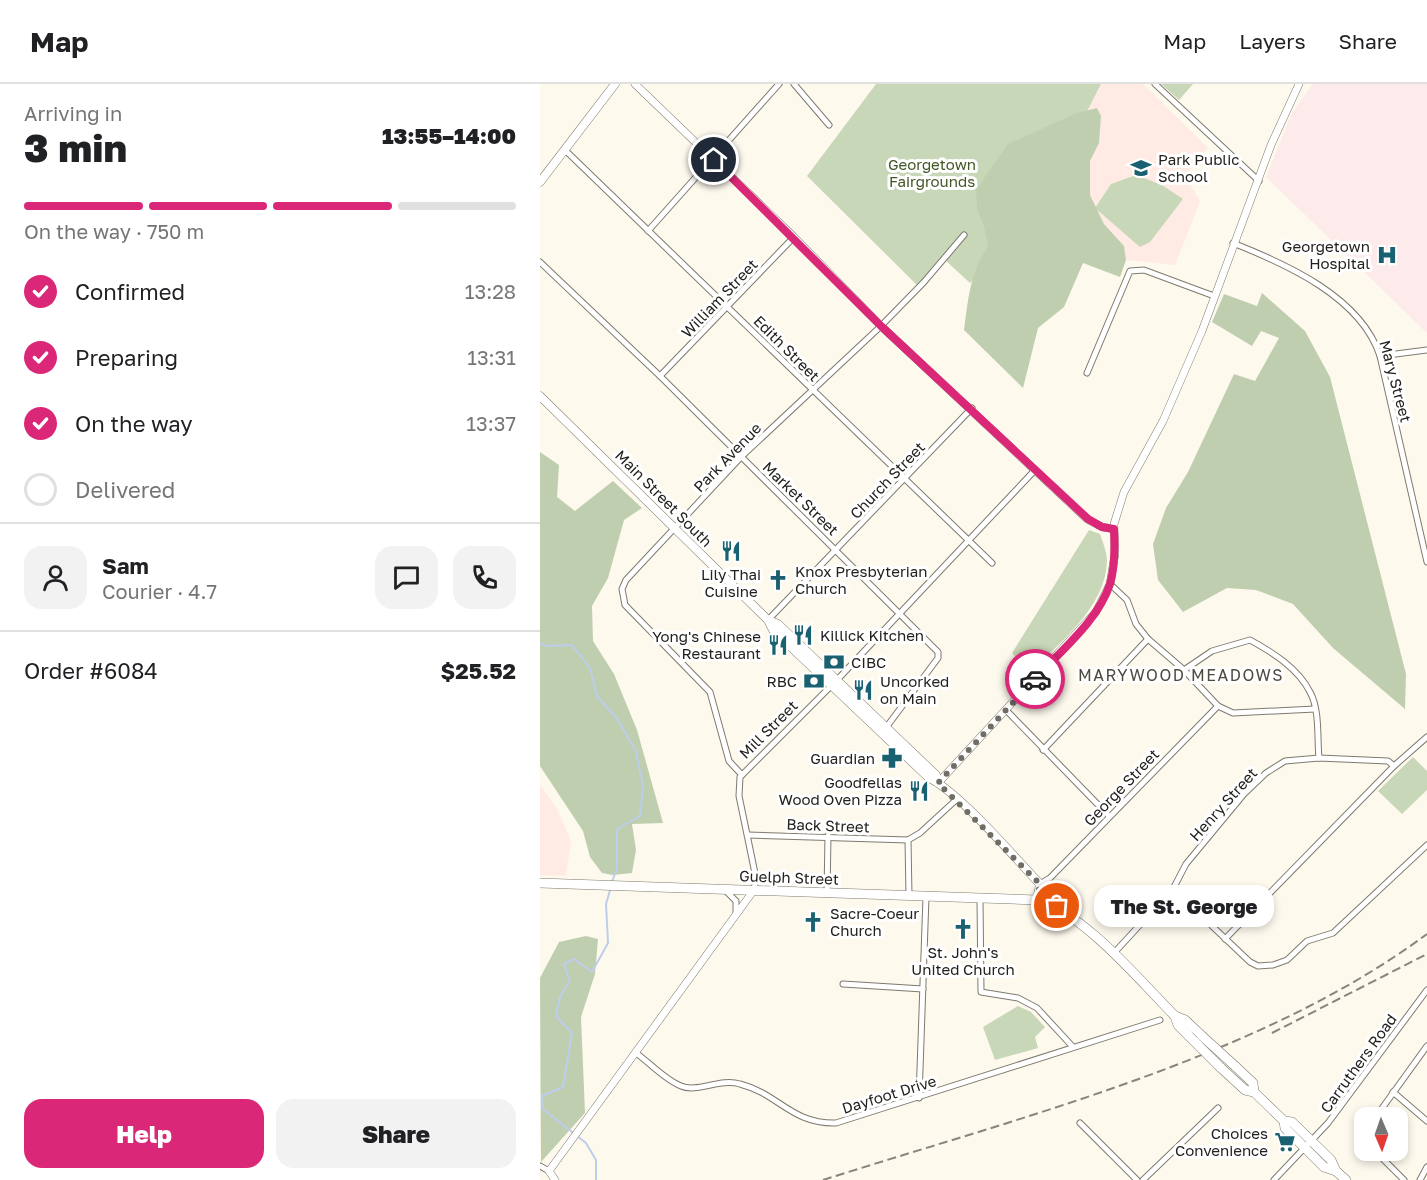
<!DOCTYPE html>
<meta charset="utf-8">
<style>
body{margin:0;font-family:"Golos Text",sans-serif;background:#f2f2f2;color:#202124;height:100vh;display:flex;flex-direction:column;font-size:22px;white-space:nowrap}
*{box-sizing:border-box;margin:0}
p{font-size:20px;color:#757577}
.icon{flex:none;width:33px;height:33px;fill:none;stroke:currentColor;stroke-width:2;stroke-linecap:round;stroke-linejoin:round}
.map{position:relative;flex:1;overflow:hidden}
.panel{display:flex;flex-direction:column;background:#fff;width:540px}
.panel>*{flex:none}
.needle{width:39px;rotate:178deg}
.buttons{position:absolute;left:814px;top:1023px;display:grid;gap:12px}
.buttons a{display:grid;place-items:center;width:54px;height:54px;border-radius:12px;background:#fff;box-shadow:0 3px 9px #0003;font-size:30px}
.pin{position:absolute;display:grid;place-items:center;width:51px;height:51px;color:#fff;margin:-26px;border:3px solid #fff;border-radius:50%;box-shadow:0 2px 6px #0007}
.courier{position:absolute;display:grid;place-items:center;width:60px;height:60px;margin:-30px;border:4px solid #db2777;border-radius:50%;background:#fff;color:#222;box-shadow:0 2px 8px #0007}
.bubble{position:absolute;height:42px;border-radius:18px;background:#fff;box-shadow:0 3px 9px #0003;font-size:20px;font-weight:800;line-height:42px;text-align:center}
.summary em{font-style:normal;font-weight:800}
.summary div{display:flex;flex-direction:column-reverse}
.summary{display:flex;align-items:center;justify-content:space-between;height:102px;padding:0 24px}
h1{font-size:39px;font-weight:800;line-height:45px}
.bar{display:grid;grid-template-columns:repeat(4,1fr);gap:9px 6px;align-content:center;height:72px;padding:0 24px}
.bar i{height:8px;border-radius:4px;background:#e0e0e0}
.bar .on{background:#db2777}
.bar p{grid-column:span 4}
.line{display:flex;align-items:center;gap:15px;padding:0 24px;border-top:2px solid #e0e0e0}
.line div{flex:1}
.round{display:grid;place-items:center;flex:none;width:63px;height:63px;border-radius:18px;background:#f2f2f2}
ol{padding:0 24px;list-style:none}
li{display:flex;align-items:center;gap:18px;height:66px}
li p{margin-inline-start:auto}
li .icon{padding:6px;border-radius:50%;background:#db2777;color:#fff;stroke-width:4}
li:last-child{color:#757577}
li i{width:33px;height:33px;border:3px solid #e0e0e0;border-radius:50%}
.button{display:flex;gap:12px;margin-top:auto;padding:12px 24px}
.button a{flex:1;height:69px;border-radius:18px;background:#db2777;color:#fff;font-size:24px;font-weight:800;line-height:69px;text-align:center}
.button a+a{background:#f2f2f2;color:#202124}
header{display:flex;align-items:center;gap:36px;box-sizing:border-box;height:84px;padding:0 30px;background:#fff;border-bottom:2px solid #e0e0e0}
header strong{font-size:28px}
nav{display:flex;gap:33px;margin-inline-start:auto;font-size:21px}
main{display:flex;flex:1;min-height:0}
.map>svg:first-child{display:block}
</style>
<header>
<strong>Map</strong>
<nav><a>Map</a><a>Layers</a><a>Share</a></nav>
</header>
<main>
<section class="panel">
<div class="summary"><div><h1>3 min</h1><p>Arriving in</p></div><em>13:55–14:00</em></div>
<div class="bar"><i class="on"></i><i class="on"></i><i class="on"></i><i></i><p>On the way · 750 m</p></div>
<ol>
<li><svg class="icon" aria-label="check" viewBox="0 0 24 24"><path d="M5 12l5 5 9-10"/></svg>Confirmed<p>13:28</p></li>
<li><svg class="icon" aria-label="check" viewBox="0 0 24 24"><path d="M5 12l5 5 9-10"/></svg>Preparing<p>13:31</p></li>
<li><svg class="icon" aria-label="check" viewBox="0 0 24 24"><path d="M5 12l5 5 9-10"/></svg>On the way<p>13:37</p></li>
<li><i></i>Delivered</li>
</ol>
<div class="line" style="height:108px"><a class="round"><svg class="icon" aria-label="person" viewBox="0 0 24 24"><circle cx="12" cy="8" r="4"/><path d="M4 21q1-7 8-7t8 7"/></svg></a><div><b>Sam</b><p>Courier · 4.7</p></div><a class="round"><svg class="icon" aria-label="chat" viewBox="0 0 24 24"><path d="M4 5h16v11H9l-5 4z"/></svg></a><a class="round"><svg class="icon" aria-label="phone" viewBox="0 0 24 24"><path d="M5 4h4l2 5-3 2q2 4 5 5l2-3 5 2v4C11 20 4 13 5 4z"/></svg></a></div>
<div class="line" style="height:78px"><div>Order #6084</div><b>$25.52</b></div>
<div class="button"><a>Help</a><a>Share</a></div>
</section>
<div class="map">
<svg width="887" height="1096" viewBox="0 0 887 1096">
<rect width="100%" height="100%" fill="#fef9ed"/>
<g fill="#ffebe4">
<polygon points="561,0 603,0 668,64 645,92 660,117 635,181 586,176 584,162 564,140 550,111 550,77 540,41"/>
<polygon points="0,700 17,725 31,757 26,792 0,791"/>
</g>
<polygon fill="#fcebea" points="773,0 887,0 887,249 726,93 752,29"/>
<g fill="#c8d7b7">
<polygon points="336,0 561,0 540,41 557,59 430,199 406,177 378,202 267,92"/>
<polygon points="621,0 653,0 639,16"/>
<polygon points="596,91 622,101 643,115 610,158 600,163 555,124 571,100"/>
<path d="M549 446 560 450C563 459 567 468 567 477 566 523 519 559 490 589L472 569Z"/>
<polygon points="873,673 887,687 887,706 862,730 838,707"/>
<polygon points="478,922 491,928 505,943 495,953 498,964 455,976 443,943"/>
</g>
<g fill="#bfceaf">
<path d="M557 24 561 32 559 59 550 77V111L564 140 584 162 586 176 580 193 543 179 524 223 498 244 483 304 424 246C428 216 430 188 448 163L444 142 437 125 436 106 468 60 537 29Z"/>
<polygon points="722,209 765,247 790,293 866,590 865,625 793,564 753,520 716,506 687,504 643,528 618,496 613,460 626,424 648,388 694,290 715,297 739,254 721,247 712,262 672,238 684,210 717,222"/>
<polygon points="0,368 19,381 17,413 35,427 73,397 102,424 84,436 68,494 52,522 53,557 74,590 97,646 123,739 92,740 96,766 92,789 73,791 62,789 50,773 43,747 0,682"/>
<polygon points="46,852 58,855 55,890 41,933 45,1029 1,1078 0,894 19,858"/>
</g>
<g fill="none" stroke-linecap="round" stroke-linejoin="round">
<g stroke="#bdcdec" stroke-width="2">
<polyline points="0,559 7,562 32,561 50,584 57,612 78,636 96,667 103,702 100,732 77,745 77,784 72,798"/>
<polyline points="56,1096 56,1076 46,1059 3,1025 2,1012 23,1003 32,949 16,932 20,913 30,897 24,880 34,875 52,888 68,859 66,820 71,803"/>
</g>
<g stroke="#7f7a6f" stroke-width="7">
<g id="minor">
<polyline points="254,0 289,41"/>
<polyline points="615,0 719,97"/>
<polyline points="25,66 452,479"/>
<polyline points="108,147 239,0"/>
<path d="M693 159C746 180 821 213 840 272L887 478"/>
<polyline points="0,178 120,292 398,568 398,574 345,645"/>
<polyline points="840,272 887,266"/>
<polyline points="547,289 590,187 604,186 674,212"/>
<polyline points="120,292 254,153"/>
<polyline points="570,500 587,516 596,540 608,555 644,586 678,622 693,629 775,625"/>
<polyline points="228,536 432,324"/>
<path d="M644 586 672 567 710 556C732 568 758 584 770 608 780 626 777 654 779 674"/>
<polyline points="466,626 569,732"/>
<polyline points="503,666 608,555"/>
<polyline points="202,691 189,677 170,608 85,521 82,505 86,496 201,373 341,242 384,198 424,151"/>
<polyline points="208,751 368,756"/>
<polyline points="368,756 380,749 417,715"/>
<polyline points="368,756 369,812"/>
<polyline points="500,800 510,794 678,622"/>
<polyline points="633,805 710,878 718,882 733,881 747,876 767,857 793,849 887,761"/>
<polyline points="214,806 216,794 199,712 200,693 297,596 495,386"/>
<polyline points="186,807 196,817 196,829"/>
<polyline points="287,809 288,752"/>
<polyline points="440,815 441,908 478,914 497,924 533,963"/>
<polyline points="685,855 854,682 887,653"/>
<polyline points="574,869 633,805 646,780 704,710 726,689 745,677 779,674 848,677 854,682"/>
<polyline points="303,900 383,905"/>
<path d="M96 969C110 979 125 996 141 1002 157 1009 180 994 200 1000 239 1010 251 1040 296 1039L620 936"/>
<polyline points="853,1008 887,1037"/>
<polyline points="379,1014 386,813"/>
<polyline points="835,1034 887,962"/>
<polyline points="540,1039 597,1096"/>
<polyline points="825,1050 825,1056"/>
<polyline points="834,1066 864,1096"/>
<polyline points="0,1082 9,1087"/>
<polyline points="603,1096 678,1024"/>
<polyline points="734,1096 788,1039 887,906"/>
<polyline points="880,1096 887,1083"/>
</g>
</g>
<g stroke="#7f7a6f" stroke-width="8">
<g id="tertiary">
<polyline points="95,0 254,153 341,242 547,435 562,443 574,445"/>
<polyline points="398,699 556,528 570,500 575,470 574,440 584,408 623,337 662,247 731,61 759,0"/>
<polyline points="15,1096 9,1087 214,806"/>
</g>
</g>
<g stroke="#7f7a6f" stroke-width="9">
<g id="secondary">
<polyline points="0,98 75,0"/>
<path d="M0 312 228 536 233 546 389 694C419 708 475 774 500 800L497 816"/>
<polyline points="228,536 238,540 396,691 398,699"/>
</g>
</g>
<g stroke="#7f7a6f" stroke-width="10">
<g id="primary">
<path d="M0 799 497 816C545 830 599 896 635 932L645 936 662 952"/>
<polyline points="635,932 638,941 649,952"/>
<polyline points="695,982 713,999 714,1008"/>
<polyline points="680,983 705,1006 714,1008 744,1037 752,1038 791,1076 796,1087"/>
<polyline points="744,1037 745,1044 784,1083 796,1087 806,1096"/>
</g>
</g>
<use href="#minor" stroke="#fff" stroke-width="5"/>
<use href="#tertiary" stroke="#fff" stroke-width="7"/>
<use href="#secondary" stroke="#fff" stroke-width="8"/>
<use href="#primary" stroke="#fff" stroke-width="9"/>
<g stroke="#89857e" stroke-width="2" stroke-dasharray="9 4.5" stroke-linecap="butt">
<polyline points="732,949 887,870"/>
<path d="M283 1096C480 1033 720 974 887 850"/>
</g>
<g stroke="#7f7a6f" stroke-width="10" stroke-linecap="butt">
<g id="primary-bridge">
<polyline points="649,952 680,983"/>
<polyline points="662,952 695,982"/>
</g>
</g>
<use href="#primary-bridge" stroke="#fff" stroke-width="9"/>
</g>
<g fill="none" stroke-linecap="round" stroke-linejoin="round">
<polyline stroke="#706d66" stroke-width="6" stroke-dasharray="0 10.8" points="495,595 398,699 500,800 497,816 517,822"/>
<path stroke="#db2777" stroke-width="8" d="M174 76 341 242 548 435 562 443 574 445C575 463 575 483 570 500 558 537 520 567 495 595"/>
</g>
<defs>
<g id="school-bare" transform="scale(1.62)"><path d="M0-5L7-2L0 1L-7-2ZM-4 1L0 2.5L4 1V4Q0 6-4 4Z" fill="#196171" stroke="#fff" stroke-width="2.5" paint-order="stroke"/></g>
<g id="hospital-bare" transform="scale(1.62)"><path d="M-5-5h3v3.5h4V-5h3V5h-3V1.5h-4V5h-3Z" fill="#196171" stroke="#fff" stroke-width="2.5" paint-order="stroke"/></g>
<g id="restaurant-bare" transform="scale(1.62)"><path d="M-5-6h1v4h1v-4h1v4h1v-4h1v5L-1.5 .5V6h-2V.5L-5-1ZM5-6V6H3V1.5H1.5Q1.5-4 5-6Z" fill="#196171" stroke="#fff" stroke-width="2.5" paint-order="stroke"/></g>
<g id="church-bare" transform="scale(1.62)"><path d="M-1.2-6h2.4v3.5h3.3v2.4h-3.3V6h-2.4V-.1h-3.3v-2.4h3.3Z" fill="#196171" stroke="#fff" stroke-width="2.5" paint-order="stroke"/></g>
<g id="bank-bare" transform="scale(1.62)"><path d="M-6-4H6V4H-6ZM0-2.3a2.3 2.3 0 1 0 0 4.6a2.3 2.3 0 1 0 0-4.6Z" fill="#196171" stroke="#fff" stroke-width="2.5" paint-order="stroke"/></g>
<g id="pharmacy-bare" transform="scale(1.62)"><path d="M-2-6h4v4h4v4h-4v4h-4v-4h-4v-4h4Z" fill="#196171" stroke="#fff" stroke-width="2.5" paint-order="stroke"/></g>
<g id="supermarket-bare" transform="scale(1.62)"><path d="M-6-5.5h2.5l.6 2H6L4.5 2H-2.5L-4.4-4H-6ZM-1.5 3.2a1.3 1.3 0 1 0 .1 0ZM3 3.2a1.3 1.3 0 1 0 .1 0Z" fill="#196171" stroke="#fff" stroke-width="2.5" paint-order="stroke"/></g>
</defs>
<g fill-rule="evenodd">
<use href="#school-bare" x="601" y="84"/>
<use href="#hospital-bare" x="847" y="171"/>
<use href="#restaurant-bare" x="191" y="467"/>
<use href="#church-bare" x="238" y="496"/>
<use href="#restaurant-bare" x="263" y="551"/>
<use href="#restaurant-bare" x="238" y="561"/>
<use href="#bank-bare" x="294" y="578"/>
<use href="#bank-bare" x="274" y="597"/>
<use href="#restaurant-bare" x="323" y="606"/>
<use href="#pharmacy-bare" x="352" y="674"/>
<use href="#restaurant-bare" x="379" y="707"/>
<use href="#church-bare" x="273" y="838"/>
<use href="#church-bare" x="423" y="845"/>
<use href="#supermarket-bare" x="745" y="1058"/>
</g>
<g text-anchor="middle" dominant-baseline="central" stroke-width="6" stroke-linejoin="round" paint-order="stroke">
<g font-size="15" fill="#23211d" stroke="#fff" text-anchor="start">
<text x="618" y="75">Park Public<tspan x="618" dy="17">School</tspan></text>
<text x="830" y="162" text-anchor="end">Georgetown<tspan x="830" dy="17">Hospital</tspan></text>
<text x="255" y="487">Knox Presbyterian<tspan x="255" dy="17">Church</tspan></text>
<text x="191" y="490" text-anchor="middle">Lily Thai<tspan x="191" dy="17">Cuisine</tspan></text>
<text x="280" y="551">Killick Kitchen</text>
<text x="221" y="552" text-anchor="end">Yong's Chinese<tspan x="221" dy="17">Restaurant</tspan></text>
<text x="311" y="578">CIBC</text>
<text x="257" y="597" text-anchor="end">RBC</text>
<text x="340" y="597">Uncorked<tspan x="340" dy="17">on Main</tspan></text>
<text x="335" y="674" text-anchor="end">Guardian</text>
<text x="362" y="698" text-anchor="end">Goodfellas<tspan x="362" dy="17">Wood Oven Pizza</tspan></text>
<text x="290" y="829">Sacre-Coeur<tspan x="290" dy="17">Church</tspan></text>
<text x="423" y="868" text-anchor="middle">St. John's<tspan x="423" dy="17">United Church</tspan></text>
<text x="728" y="1049" text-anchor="end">Choices<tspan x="728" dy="17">Convenience</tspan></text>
</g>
<g font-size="15" fill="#425626" stroke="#fff">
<text x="392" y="80">Georgetown<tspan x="392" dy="17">Fairgrounds</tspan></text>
</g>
<g font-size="15" fill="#23211d" stroke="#fff">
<text transform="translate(179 214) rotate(-46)">William Street</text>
<text transform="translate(247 264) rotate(45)">Edith Street</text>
<text transform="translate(856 297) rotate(75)">Mary Street</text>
<text transform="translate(187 373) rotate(-46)">Park Avenue</text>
<text transform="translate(347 396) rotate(-46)">Church Street</text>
<text transform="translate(124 414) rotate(45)">Main Street South</text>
<text transform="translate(261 414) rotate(44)">Market Street</text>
<text transform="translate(228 645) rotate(-45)">Mill Street</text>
<text transform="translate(581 703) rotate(-46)">George Street</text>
<text transform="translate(683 720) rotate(-48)">Henry Street</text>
<text transform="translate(288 741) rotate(2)">Back Street</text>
<text transform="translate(249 793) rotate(2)">Guelph Street</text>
<text transform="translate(818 979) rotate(-54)">Carruthers Road</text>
<text transform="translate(349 1010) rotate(-17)">Dayfoot Drive</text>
</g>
<g font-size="16" letter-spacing="1.5" fill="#4e4a40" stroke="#fff">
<text x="641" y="591">MARYWOOD MEADOWS</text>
</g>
</g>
</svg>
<div class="buttons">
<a><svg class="needle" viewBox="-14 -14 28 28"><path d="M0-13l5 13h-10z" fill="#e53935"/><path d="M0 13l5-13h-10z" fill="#757577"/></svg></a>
</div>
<div class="pin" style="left:517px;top:822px;background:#ea580c"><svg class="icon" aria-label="bag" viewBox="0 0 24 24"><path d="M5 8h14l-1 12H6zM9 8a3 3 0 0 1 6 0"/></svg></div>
<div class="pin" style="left:174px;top:76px;background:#1f2937"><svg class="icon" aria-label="home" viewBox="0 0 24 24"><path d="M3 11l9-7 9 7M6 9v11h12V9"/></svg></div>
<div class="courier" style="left:495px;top:595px"><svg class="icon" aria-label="car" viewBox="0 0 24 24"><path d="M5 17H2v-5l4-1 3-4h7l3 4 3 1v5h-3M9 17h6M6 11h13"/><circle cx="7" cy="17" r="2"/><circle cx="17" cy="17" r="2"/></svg></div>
<div class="bubble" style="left:554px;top:801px;width:180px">The St. George</div>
</div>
</main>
